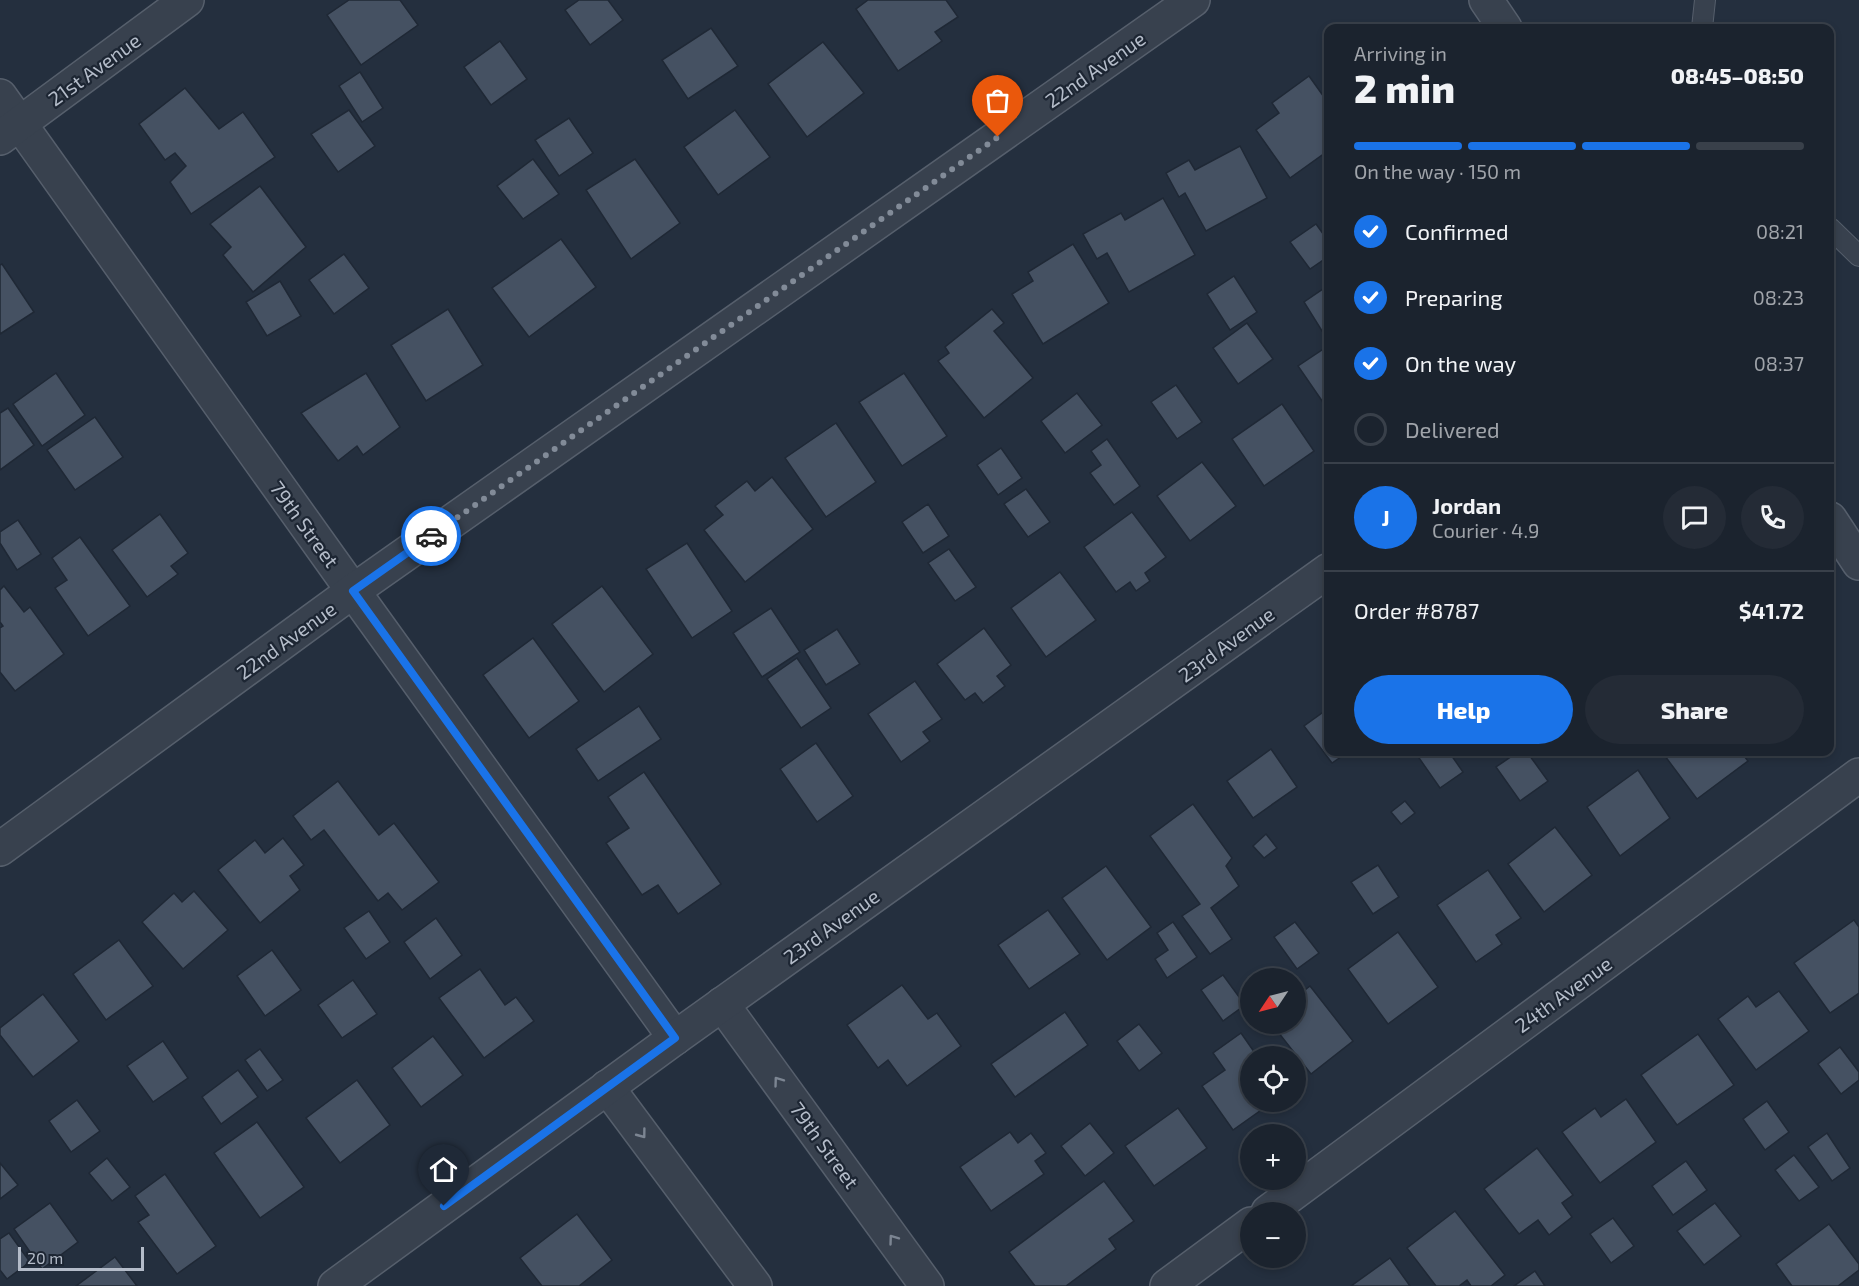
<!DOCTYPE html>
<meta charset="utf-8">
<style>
body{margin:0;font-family:"Exo 2",sans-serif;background:#242b36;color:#f1f3f6;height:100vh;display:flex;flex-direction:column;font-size:22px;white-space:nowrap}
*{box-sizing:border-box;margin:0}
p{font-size:20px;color:#a0a4aa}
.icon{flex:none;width:33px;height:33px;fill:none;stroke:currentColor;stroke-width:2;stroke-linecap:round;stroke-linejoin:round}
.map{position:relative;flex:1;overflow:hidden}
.panel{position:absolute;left:1324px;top:24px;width:510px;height:732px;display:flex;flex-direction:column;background:#1b232e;border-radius:12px;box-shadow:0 3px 9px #0003,0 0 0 2px #39404a}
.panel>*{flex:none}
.needle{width:39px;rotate:235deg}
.fabs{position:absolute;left:1240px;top:968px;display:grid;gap:12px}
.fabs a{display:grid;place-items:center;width:66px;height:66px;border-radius:50%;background:#1b232e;box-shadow:0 3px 9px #0003,0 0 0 2px #39404a;font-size:30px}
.scale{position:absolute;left:18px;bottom:15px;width:126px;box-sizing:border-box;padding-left:6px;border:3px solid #b4bcc9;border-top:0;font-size:16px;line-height:21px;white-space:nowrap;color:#b4bcc9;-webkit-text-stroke:4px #1d2633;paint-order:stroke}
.pin{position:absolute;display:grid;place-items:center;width:51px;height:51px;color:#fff;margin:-62px -26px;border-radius:50% 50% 50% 0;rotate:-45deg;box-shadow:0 0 6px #0007}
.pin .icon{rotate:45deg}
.courier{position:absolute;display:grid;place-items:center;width:60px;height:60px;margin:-30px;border:4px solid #1a73e8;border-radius:50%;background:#fff;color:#222;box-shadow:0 2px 8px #0007}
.head em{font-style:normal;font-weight:800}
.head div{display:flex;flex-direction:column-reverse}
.head{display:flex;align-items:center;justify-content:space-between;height:102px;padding:0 30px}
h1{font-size:39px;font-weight:800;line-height:45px}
.bar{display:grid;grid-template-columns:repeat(4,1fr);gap:9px 6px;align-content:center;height:72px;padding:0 30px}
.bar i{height:8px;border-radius:4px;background:#39404a}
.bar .selected{background:#1a73e8}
.bar p{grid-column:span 4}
.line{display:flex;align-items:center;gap:15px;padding:0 30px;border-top:2px solid #39404a}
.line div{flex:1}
.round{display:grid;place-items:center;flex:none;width:63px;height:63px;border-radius:32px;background:#242b36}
ol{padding:0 30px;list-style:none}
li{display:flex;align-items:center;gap:18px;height:66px}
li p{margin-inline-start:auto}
li .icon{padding:6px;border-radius:50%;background:#1a73e8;color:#fff;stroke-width:4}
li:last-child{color:#a0a4aa}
li i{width:33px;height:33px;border:3px solid #39404a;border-radius:50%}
.button{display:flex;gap:12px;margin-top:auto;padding:12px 30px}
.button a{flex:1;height:69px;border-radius:36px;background:#1a73e8;color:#fff;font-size:24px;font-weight:800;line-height:69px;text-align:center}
.button a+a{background:#242b36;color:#f1f3f6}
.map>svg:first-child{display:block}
</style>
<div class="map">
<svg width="1859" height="1286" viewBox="0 0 1859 1286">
<rect width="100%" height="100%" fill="#242f3e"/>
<g fill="#455162" stroke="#1f2835" stroke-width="1.5">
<polygon points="349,0 400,0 418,25 361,65 327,15"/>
<polygon points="579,0 608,0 623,20 590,45 565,10"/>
<polygon points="868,0 946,0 958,17 935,32 942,41 898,71 856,9"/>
<polygon points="711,28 738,66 688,99 662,60"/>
<polygon points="500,41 527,79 491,105 464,67"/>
<polygon points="823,42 864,93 807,137 768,84"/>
<polygon points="360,72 383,108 362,122 339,86"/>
<polygon points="1309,76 1329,104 1329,150 1290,178 1256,130 1279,113 1272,103"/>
<polygon points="185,88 219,129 243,112 275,157 191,214 170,182 186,166 175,153 165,160 139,124"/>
<polygon points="349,110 375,146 338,172 311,134"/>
<polygon points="735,110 770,157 718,195 684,147"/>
<polygon points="569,118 593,153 559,176 535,140"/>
<polygon points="1240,146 1267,198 1206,231 1185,193 1179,197 1166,173 1189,160 1195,170"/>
<polygon points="533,159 559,194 523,219 497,186"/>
<polygon points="635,159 680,223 631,259 586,190"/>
<polygon points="260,186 306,247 253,292 223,255 231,247 210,224"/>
<polygon points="1163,198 1195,255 1129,292 1107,253 1097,259 1083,234 1121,213 1125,220"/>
<polygon points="1316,224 1329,242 1329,256 1310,269 1290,242"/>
<polygon points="561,239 596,287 529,337 492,288"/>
<polygon points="1073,244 1109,303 1043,344 1012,294 1033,281 1028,272"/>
<polygon points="344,254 369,288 334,314 309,280"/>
<polygon points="2,264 34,312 0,334 0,265"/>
<polygon points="1234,276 1257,312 1230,330 1207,294"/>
<polygon points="280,281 301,316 267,336 246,302"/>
<polygon points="1329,285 1329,326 1322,331 1304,302"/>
<polygon points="448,309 483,365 426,401 391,345"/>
<polygon points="992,309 1004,323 994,331 1033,378 984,418 938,361 949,353 945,347"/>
<polygon points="1247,323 1273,359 1238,384 1213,348"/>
<polygon points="1325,348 1329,354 1329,411 1298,366"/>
<polygon points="56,373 85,415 42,446 13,404"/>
<polygon points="366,373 400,427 363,455 357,446 338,461 301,413"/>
<polygon points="904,373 947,436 902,466 859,402"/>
<polygon points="1176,385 1202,422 1177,439 1151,402"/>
<polygon points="1077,393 1102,425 1065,453 1041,421"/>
<polygon points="1282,404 1314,451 1264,486 1232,439"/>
<polygon points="8,408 34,445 0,470 0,413"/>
<polygon points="95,417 123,457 75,490 47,450"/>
<polygon points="836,423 876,482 826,517 785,458"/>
<polygon points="1107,439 1140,486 1114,505 1090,473 1101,465 1091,451"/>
<polygon points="1001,448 1022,478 998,495 977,465"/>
<polygon points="1202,462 1236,506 1190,541 1157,496"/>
<polygon points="772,477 813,529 745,582 704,530 723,515 715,506 747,481 755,491"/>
<polygon points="1026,489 1050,522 1028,537 1004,504"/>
<polygon points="928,504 949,536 923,553 902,522"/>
<polygon points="1132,512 1166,557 1145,573 1150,581 1136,591 1130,582 1116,592 1084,547"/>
<polygon points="160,514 188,553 171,566 178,574 147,597 112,550"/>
<polygon points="18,520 41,554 17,570 0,543 0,532"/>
<polygon points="80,537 130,606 88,636 55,588 67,580 52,558"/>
<polygon points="687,543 732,611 692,638 646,569"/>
<polygon points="949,549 976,587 955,601 928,563"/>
<polygon points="1060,572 1096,620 1046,657 1011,608"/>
<polygon points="4,586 24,612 30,607 64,654 15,691 0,672 0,628 3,626 0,622 0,590"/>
<polygon points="602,586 653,654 604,692 552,624"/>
<polygon points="771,608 800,652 762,677 733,633"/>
<polygon points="984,628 1011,665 997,676 1005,686 983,703 975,693 965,700 937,664"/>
<polygon points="837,629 860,664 826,685 804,650"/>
<polygon points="533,638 579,701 529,738 483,675"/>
<polygon points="797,658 831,708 801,728 767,679"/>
<polygon points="915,681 942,719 923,732 930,741 901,762 868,714"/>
<polygon points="639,706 661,739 598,781 576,749"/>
<polygon points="1329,708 1329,752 1348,752 1332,763 1304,726"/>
<polygon points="816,743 853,796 817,822 780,769"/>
<polygon points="1271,749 1297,787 1253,818 1227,781"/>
<polygon points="1422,752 1449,752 1463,772 1440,788 1417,755"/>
<polygon points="1518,752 1527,752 1548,781 1520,801 1496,767"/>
<polygon points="1662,752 1741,752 1748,761 1697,799"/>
<polygon points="1638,770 1670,818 1620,856 1587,807"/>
<polygon points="644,772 721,884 678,914 658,885 642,895 606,843 629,828 608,797"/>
<polygon points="338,781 379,835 394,823 439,882 402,910 388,893 378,901 324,830 311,840 293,816"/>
<polygon points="1405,801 1415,813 1401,824 1391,812"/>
<polygon points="1193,804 1232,858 1226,866 1239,886 1211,908 1232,939 1210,954 1182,916 1200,904 1150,836"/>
<polygon points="1555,827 1592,875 1544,912 1508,864"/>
<polygon points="1266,834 1277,848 1264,858 1253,846"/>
<polygon points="283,838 304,865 290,876 300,890 260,923 218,870 255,840 265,853"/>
<polygon points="1378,865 1399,897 1373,914 1351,882"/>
<polygon points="1106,866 1151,927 1107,960 1062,898"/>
<polygon points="1488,870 1521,918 1496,935 1502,944 1476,962 1437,905"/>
<polygon points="194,891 228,930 183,969 142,922 174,893 182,902"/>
<polygon points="1048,910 1080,954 1029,989 998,945"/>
<polygon points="369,911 390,942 366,959 344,928"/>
<polygon points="436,918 462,955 430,979 404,942"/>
<polygon points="1854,920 1859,927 1859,993 1830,1013 1794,963"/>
<polygon points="1173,922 1197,957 1167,978 1155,959 1168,950 1157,933"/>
<polygon points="1295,922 1319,953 1297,969 1274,937"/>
<polygon points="1398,932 1438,987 1388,1024 1348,969"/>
<polygon points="119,940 153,986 106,1020 73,974"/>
<polygon points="272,950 301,990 265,1016 237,976"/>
<polygon points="480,969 505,1005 516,997 534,1021 484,1058 439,998"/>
<polygon points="1223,975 1245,1005 1223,1021 1201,990"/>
<polygon points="353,980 377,1014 342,1038 318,1005"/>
<polygon points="902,985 928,1019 937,1013 961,1046 907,1086 888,1060 878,1068 847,1025"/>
<polygon points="1310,986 1353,1041 1311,1074 1278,1032 1287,1025 1285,1023 1296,1023 1296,997"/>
<polygon points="1779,991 1809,1031 1756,1070 1718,1019 1748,996 1756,1007"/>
<polygon points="43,994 79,1041 33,1077 0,1035 0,1028"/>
<polygon points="1065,1012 1088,1045 1015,1097 991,1064"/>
<polygon points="1139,1024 1162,1053 1139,1071 1117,1041"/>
<polygon points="1241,1033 1257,1056 1251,1056 1251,1101 1274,1101 1233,1130 1202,1086 1225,1070 1213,1053"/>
<polygon points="1698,1034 1734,1085 1677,1125 1641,1075"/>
<polygon points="433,1036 463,1075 421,1107 392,1068"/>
<polygon points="163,1041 188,1078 153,1102 127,1066"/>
<polygon points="1840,1047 1859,1072 1859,1080 1841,1094 1818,1064"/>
<polygon points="260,1049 283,1080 267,1091 245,1060"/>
<polygon points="238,1070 258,1097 221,1124 202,1097"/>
<polygon points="357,1080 390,1125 340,1163 306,1118"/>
<polygon points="1626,1099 1656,1142 1600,1183 1562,1132 1595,1108 1601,1117"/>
<polygon points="77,1100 100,1131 71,1152 49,1121"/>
<polygon points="1767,1101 1789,1132 1765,1150 1743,1119"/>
<polygon points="1178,1108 1207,1148 1154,1186 1125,1146"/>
<polygon points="257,1122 304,1187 260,1218 214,1153"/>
<polygon points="1090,1123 1114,1153 1085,1176 1061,1146"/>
<polygon points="1010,1132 1018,1143 1031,1133 1046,1153 1035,1161 1044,1174 991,1211 960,1167"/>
<polygon points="1827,1133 1850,1168 1832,1181 1808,1147"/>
<polygon points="1537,1148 1573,1195 1562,1203 1572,1217 1549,1235 1538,1220 1519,1234 1484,1189"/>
<polygon points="1794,1155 1819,1187 1799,1201 1775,1170"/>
<polygon points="107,1158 130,1187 112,1201 89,1173"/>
<polygon points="1686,1161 1707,1190 1673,1215 1652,1186"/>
<polygon points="0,1163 18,1185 0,1199"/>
<polygon points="165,1174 216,1246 177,1274 138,1222 149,1215 135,1196"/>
<polygon points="1104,1181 1134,1221 1109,1239 1116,1249 1066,1286 1035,1286 1009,1252"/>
<polygon points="50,1203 78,1242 42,1269 14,1229"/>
<polygon points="1715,1203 1741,1236 1704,1265 1677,1231"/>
<polygon points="1455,1211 1505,1275 1491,1286 1471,1286 1467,1280 1459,1286 1436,1286 1407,1248"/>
<polygon points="577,1214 612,1260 579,1286 542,1286 520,1258"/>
<polygon points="1613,1218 1634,1246 1611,1263 1590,1234"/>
<polygon points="1829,1224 1859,1264 1859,1270 1838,1286 1792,1286 1776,1264"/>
<polygon points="9,1233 30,1262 7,1279 0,1270 0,1239"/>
<polygon points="115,1257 137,1286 76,1286"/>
<polygon points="1390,1258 1410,1286 1351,1286"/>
<polygon points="1535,1271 1545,1286 1514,1286"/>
</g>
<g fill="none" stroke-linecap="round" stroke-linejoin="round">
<g stroke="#565f6c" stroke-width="22">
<g id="service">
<polyline points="1702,28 1705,0"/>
<polyline points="1830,228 1859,256"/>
</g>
</g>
<g stroke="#565f6c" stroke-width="36">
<g id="minor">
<polyline points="0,96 353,591 675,1038"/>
<polyline points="0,138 187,0"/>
<polyline points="722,1004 927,1286"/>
<polyline points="607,1087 755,1286"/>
<polyline points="1268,1212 1859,775"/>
<polyline points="335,1286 675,1038 1329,570"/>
<polyline points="1167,1286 1251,1224"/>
</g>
</g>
<g stroke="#565f6c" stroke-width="36">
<g id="tertiary">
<polyline points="1486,0 1505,28"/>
<polyline points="1830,519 1859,563"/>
<polyline points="0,849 353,591 1193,0"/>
</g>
</g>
<use href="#service" stroke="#38414e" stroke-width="20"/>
<use href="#minor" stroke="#38414e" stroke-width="33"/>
<use href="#tertiary" stroke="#38414e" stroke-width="33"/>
</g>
<defs><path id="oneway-chevron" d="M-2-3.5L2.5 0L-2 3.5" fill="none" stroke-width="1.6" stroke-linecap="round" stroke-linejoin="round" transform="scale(1.5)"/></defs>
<g stroke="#7c8592">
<use href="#oneway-chevron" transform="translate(778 1081) rotate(-126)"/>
<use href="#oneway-chevron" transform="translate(642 1134) rotate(53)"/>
<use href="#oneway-chevron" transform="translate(893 1239) rotate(-126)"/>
</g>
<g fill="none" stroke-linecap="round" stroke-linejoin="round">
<polyline stroke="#828b98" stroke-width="6" stroke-dasharray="0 10.8" points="431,536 998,137"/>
<polyline stroke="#1a73e8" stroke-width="8" points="431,536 353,591 675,1038 444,1206"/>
</g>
<g text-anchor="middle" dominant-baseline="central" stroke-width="4.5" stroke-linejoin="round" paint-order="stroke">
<g font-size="20" fill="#b4bcc9" stroke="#1d2633">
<text transform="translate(94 69) rotate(-36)">21st Avenue</text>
<text transform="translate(1095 69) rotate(-35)">22nd Avenue</text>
<text transform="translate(305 524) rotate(54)">79th Street</text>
<text transform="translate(286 640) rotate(-36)">22nd Avenue</text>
<text transform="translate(1226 644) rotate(-36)">23rd Avenue</text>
<text transform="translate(831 926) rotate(-36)">23rd Avenue</text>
<text transform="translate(1563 994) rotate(-36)">24th Avenue</text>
<text transform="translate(825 1145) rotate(54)">79th Street</text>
</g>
</g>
</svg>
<div class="fabs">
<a><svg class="needle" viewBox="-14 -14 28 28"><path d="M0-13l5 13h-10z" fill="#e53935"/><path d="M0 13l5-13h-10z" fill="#a0a4aa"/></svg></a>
<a><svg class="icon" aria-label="locate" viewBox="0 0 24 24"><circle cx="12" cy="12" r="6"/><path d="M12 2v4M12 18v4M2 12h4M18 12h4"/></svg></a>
<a>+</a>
<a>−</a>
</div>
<div class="scale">20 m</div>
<div class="pin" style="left:998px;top:137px;background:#ea580c"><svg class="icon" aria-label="bag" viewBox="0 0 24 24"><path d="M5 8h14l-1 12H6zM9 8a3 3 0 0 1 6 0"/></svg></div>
<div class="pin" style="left:444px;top:1206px;background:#1f2937"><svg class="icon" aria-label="home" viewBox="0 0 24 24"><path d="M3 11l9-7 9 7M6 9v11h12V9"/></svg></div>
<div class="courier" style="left:431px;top:536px"><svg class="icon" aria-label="car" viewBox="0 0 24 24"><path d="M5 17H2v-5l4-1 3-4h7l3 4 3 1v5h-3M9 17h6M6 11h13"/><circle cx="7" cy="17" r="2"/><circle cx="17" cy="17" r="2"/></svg></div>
<section class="panel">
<div class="head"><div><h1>2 min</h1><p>Arriving in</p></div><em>08:45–08:50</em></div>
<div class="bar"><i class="selected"></i><i class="selected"></i><i class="selected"></i><i></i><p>On the way · 150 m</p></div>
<ol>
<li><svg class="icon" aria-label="check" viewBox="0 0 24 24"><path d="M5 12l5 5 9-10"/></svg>Confirmed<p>08:21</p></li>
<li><svg class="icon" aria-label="check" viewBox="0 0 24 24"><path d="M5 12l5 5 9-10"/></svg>Preparing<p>08:23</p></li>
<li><svg class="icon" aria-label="check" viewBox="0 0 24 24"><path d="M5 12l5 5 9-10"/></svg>On the way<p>08:37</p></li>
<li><i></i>Delivered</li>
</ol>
<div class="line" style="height:108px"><b class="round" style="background:#1a73e8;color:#fff">J</b><div><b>Jordan</b><p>Courier · 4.9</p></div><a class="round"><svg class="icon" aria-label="chat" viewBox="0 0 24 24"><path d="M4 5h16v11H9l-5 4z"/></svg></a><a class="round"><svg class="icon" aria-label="phone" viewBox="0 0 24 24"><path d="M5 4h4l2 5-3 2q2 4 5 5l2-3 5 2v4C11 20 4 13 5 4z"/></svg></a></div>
<div class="line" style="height:78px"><div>Order #8787</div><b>$41.72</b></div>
<div class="button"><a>Help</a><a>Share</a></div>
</section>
</div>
